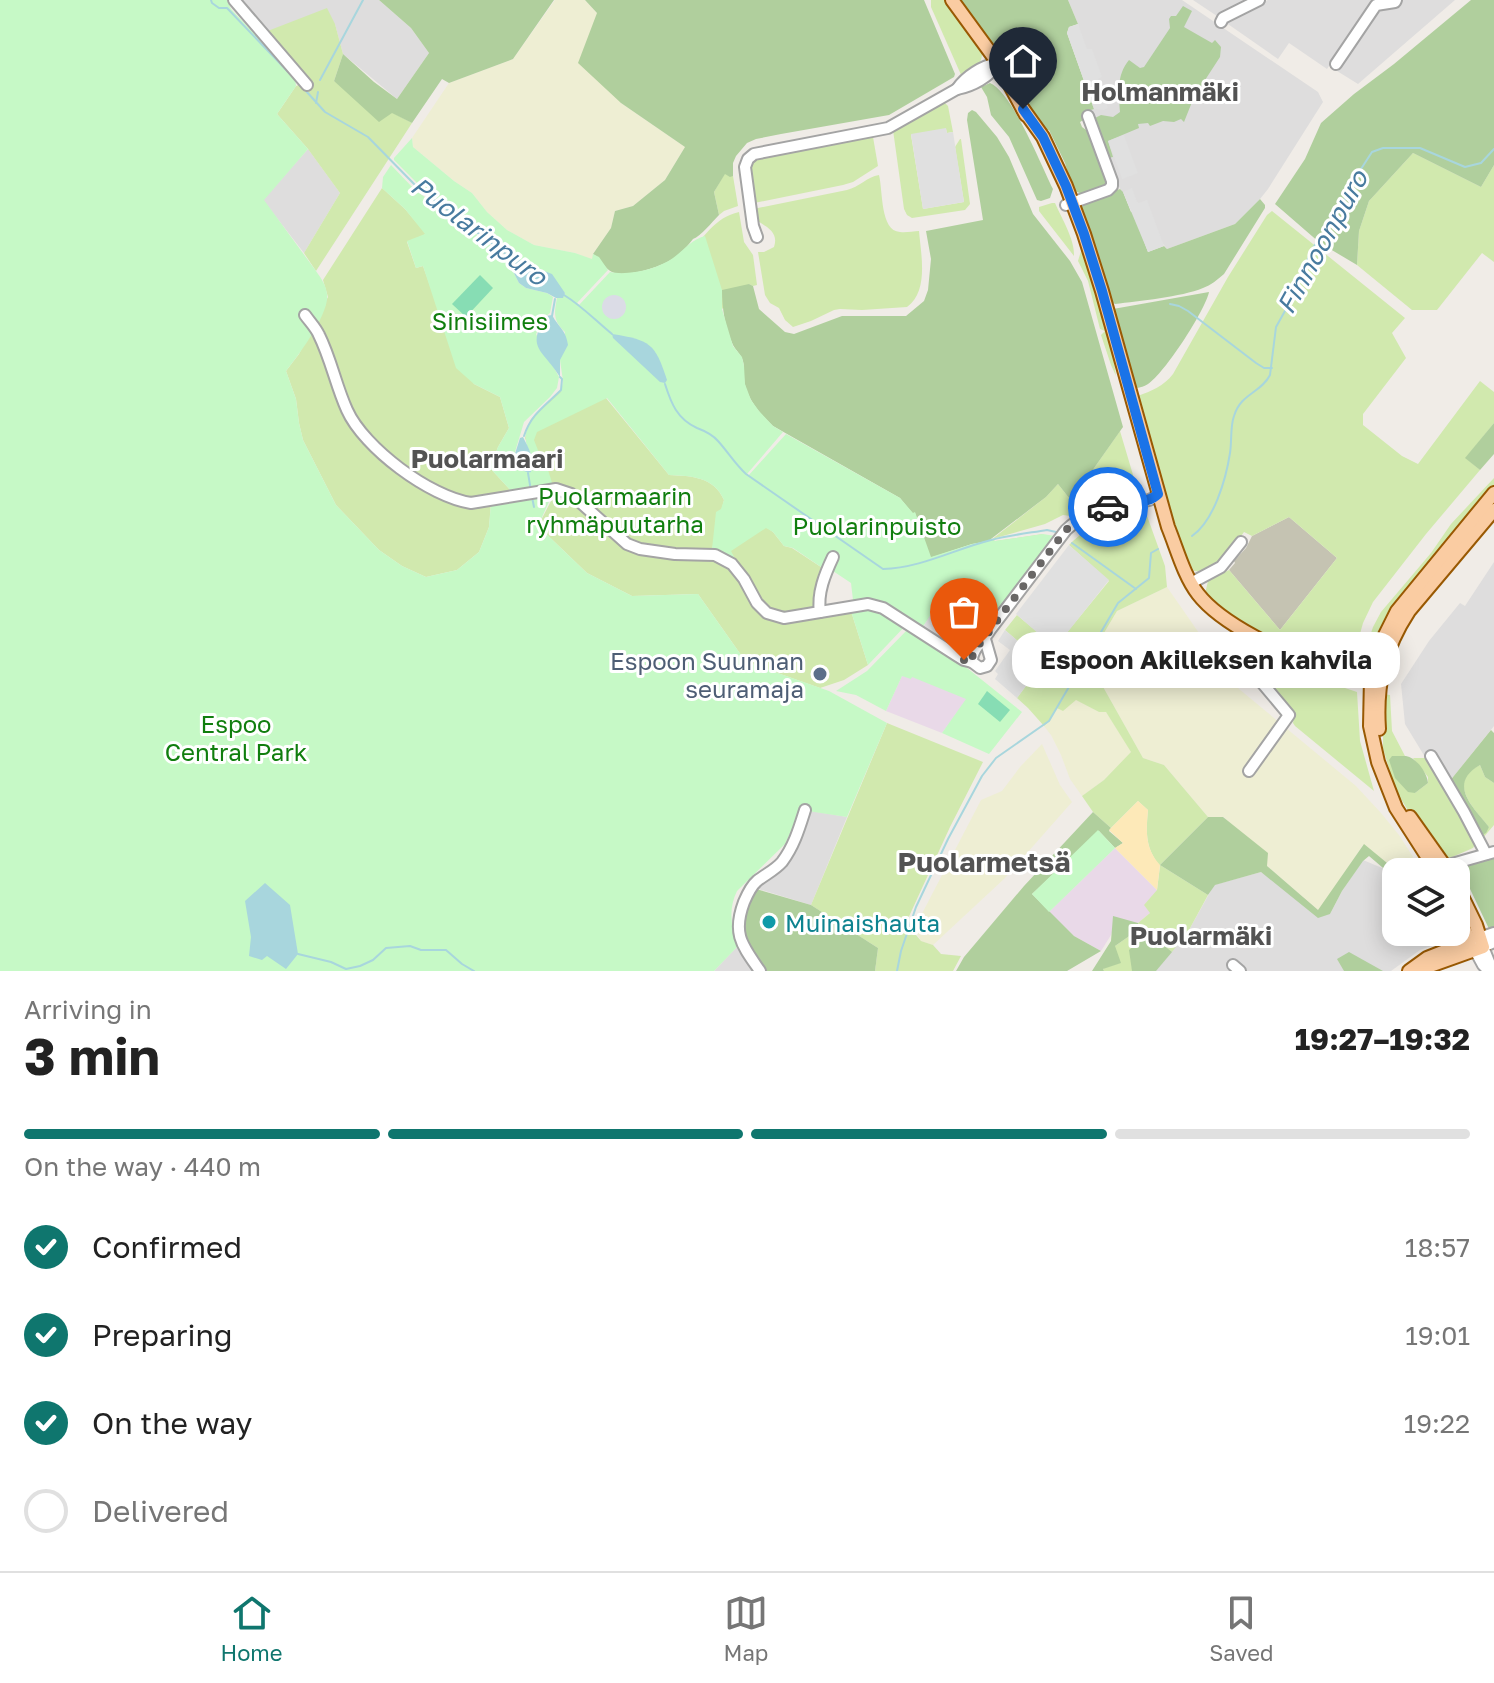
<!DOCTYPE html>
<meta charset="utf-8">
<style>
body{margin:0;font-family:"Golos Text",sans-serif;background:#f6f6f6;color:#222;height:100vh;display:flex;flex-direction:column;font-size:30px;white-space:nowrap}
*{box-sizing:border-box;margin:0}
p{font-size:26px;color:#767676}
.icon{flex:none;width:44px;height:44px;fill:none;stroke:currentColor;stroke-width:2;stroke-linecap:round;stroke-linejoin:round}
.map{position:relative;height:971px;overflow:hidden}
.side{display:flex;flex-direction:column;background:#fff;flex:1}
.side>*{flex:none}
.tools{position:absolute;left:1382px;top:858px;display:grid;gap:16px}
.tools a{display:grid;place-items:center;width:88px;height:88px;border-radius:16px;background:#fff;box-shadow:0 4px 20px #0003;font-size:40px}
.pin{position:absolute;display:grid;place-items:center;width:68px;height:68px;color:#fff;margin:-82px -34px;border-radius:50% 50% 50% 0;rotate:-45deg;box-shadow:0 0 8px #0007}
.pin .icon{rotate:45deg}
.courier{position:absolute;display:grid;place-items:center;width:80px;height:80px;margin:-40px;border:6px solid #1a73e8;border-radius:50%;background:#fff;color:#222;box-shadow:0 2px 10px #0007}
.bubble{position:absolute;height:56px;border-radius:24px;background:#fff;box-shadow:0 4px 20px #0003;font-size:26px;font-weight:700;line-height:56px;text-align:center}
.overview em{font-style:normal;font-weight:700}
.overview div{display:flex;flex-direction:column-reverse}
.overview{display:flex;align-items:center;justify-content:space-between;height:136px;padding:0 24px}
h1{font-size:52px;font-weight:700;line-height:60px}
.bar{display:grid;grid-template-columns:repeat(4,1fr);gap:12px 8px;align-content:center;height:96px;padding:0 24px}
.bar i{height:10px;border-radius:6px;background:#e0e0e0}
.bar .on{background:#0f766e}
.bar p{grid-column:span 4}
ol{padding:0 24px;list-style:none}
li{display:flex;align-items:center;gap:24px;height:88px}
li p{margin-inline-start:auto}
li .icon{padding:8px;border-radius:50%;background:#0f766e;color:#fff;stroke-width:4}
li:last-child{color:#767676}
li i{width:44px;height:44px;border:4px solid #e0e0e0;border-radius:50%}
.tabs{display:flex;justify-content:space-around;align-items:center;height:112px;border-top:2px solid #e0e0e0;background:#fff;font-size:22px;color:#767676}
.tabs a{display:grid;justify-items:center;gap:4px}
.tabs .on{color:#0f766e}
.map>svg:first-child{display:block}
</style>
<div class="map">
<svg width="1494" height="971" viewBox="0 0 1494 971">
<rect width="100%" height="100%" fill="#f0ece7"/>
<g fill="#dedddd">
<polygon points="238,0 379,0 411,28 429,53 397,99 343,54 335,24 265,32"/>
<polygon points="1068,0 1182,0 1318,92 1323,102 1268,189 1260,199 1235,224 1167,249 1120,189 1090,110 1093,109 1078,24"/>
<polygon points="1193,0 1250,0 1217,16"/>
<polygon points="1268,0 1455,0 1358,84 1329,66 1327,69 1289,43 1278,59 1225,22"/>
<polygon points="308,149 340,193 304,253 263,200"/>
<polygon points="1494,562 1494,726 1449,782 1442,785 1405,724 1401,684 1429,641 1460,603 1465,606"/>
<polygon points="805,810 847,817 811,905 752,887 779,865"/>
<polygon points="1363,860 1387,870 1396,879 1396,932 1451,932 1451,939 1420,950 1391,971 1155,971 1189,930 1214,885 1261,872 1330,914 1342,891"/>
<polygon points="738,946 752,971 714,971"/>
</g>
<g fill="#e9d9e8">
<polygon points="902,676 912,677 981,680 942,733 886,711"/>
<polygon points="1115,848 1157,890 1150,913 1138,923 1116,920 1111,935 1101,951 1074,936 1049,912"/>
</g>
<polygon fill="#c5c3b2" points="1289,517 1337,558 1280,630 1229,570 1235,563 1234,561 1246,548 1252,536"/>
<g fill="#eeeed3">
<polygon points="555,0 585,0 597,13 621,103 685,147 665,180 633,206 615,211 611,228 593,254 593,260 575,253 534,245 507,230 487,212 472,193 454,181 413,147 412,138 449,83 513,59"/>
<polygon points="1167,587 1224,669 1239,689 1356,786 1381,813 1399,835 1413,857 1401,872 1398,872 1363,845 1319,911 1267,866 1224,817 1208,817 1164,765 1143,758 1088,660 1117,611"/>
<polygon points="1075,699 1099,712 1106,712 1132,752 1104,780 1082,796 1070,779 1061,755 1051,735 1044,726 1049,721 1057,707"/>
<polygon points="1042,744 1060,785 1072,802 1004,879 933,945 921,941 914,929 981,800 1002,791 1020,767"/>
</g>
<g fill="#d1e9ae">
<path d="M931 0H946L982 50C983 65 974 71 962 77L931 7Z"/>
<polygon points="327,8 335,24 343,54 334,81 412,123 316,271 304,253 340,193 308,149 277,114 296,86 303,83 265,32"/>
<polygon points="944,102 948,106 953,132 947,133 946,129 911,135 923,209 964,202 955,147 960,139 961,139 970,204 965,210 912,218 907,215 904,209 893,130"/>
<polygon points="870,135 873,137 878,166 853,182 843,185 754,203 748,172 753,159"/>
<polygon points="1413,153 1481,187 1494,165 1494,262 1482,253 1437,310 1412,310 1357,265 1359,231 1369,201"/>
<polygon points="725,173 730,176 733,176 738,206 724,211 719,215 714,192"/>
<path d="M879 175C883 191 880 231 900 232 906 233 913 231 919 231 921 255 929 291 907 307L862 310 840 309 834 310 811 321 793 327 785 320 779 308 770 303 765 295 758 252H764L774 247C779 232 767 227 756 220L753 209 847 190C859 187 867 177 879 175Z"/>
<polygon points="382,188 405,209 426,234 407,242 416,268 423,266 433,294 474,384 500,397 509,428 498,447 490,468 512,492 491,503 489,527 479,552 457,570 426,577 402,566 379,550 336,505 303,440 299,423 296,399 286,371 299,354 328,297 323,280"/>
<path d="M1052 203H1055C1062 219 1075 240 1074 256L1039 211V207Z"/>
<path d="M1272 211 1405 318 1392 333 1406 358 1363 414V425L1402 456 1418 464 1480 381 1494 392V423L1466 458 1480 470 1426 534 1373 602 1363 623 1355 652C1291 643 1255 640 1205 594L1208 581 1229 570 1280 630 1337 558 1289 517 1252 536 1244 532C1232 549 1218 575 1194 571L1180 549 1139 405 1138 396C1151 391 1164 386 1173 374L1228 277 1267 215Z"/>
<path d="M739 212 744 242 753 255 757 285 753 286 749 284 722 309 688 256C702 239 715 217 739 212Z"/>
<polygon points="1081,251 1089,267 1112,348 1116,376 1111,365 1101,335 1105,331 1100,329 1088,281 1078,261"/>
<path d="M562 390 606 398 669 475C692 476 714 477 724 500L712 549 736 560 730 551 766 527 773 532 784 546 792 548 824 569 822 604 824 614 850 608 868 665 844 680 820 688 746 662 698 594 632 596 587 573 538 526 551 501 525 438 531 419Z"/>
<polygon points="1120,431 1136,485 1134,490 1084,507 1071,516 1063,515 1045,524 992,539 995,541 1043,534 997,616 991,540 1046,497 1058,484 1069,498 1092,471"/>
<polygon points="1494,478 1494,487 1401,598 1385,624 1371,656 1366,660 1367,645 1373,627 1381,612 1431,553 1451,524"/>
<path d="M1144 512 1146 513 1165 566 1167 587 1117 611 1088 660 1143 758 1164 765 1208 817 1160 865 1208 895 1189 930 1172 952 1149 933 1132 971H1104L1103 970 1115 946 1138 930V923L1150 913 1144 905 1157 890 1160 866C1145 848 1146 832 1148 810L1138 801 1111 828 1093 812 1082 796 1104 780 1131 752 1106 712H1099L1076 700 1063 711 1057 708 1049 721 1044 726 1028 708 1017 698 1043 663 1005 630 1017 615 1055 647 1109 581 1069 545C1089 524 1115 517 1144 512Z"/>
<path d="M1265 658 1297 672 1357 692 1360 741 1374 791 1295 726 1293 723C1299 695 1250 690 1265 658Z"/>
<polygon points="1383,694 1390,695 1392,731 1405,756 1392,756 1415,793 1428,783 1428,777 1413,758 1426,758 1476,843 1473,848 1450,858 1444,856 1412,817 1395,789 1383,748"/>
<polygon points="887,723 983,762 950,827 906,923 921,941 933,945 941,954 961,956 953,971 875,971 878,948 811,905"/>
<path d="M1480 765 1485 777 1494 783V825L1482 839 1480 836 1489 827C1474 808 1446 782 1480 765Z"/>
</g>
<g fill="#b0cf9d">
<polygon points="379,0 554,0 513,59 449,83 442,79 412,123 392,113 379,122 334,81 343,54 374,82 397,99 429,53 411,28"/>
<path d="M585 0H924L955 74 954 77 889 115 781 134 756 139 747 143 736 156 733 163V176L730 177 725 174 714 192 719 215C712 222 701 236 693 239 687 247 678 257 669 261 657 268 624 278 612 272 604 268 601 259 593 254L611 228 615 211 633 206 665 180 685 147 621 103 578 63 597 13Z"/>
<polygon points="957,0 1068,0 1078,24 1069,27 1067,33 1094,109 1085,112 1085,119 1080,122 1082,127 1093,135 1109,183 1106,187 1085,195 1077,192 1072,187 1065,163 1049,130 1045,131"/>
<polygon points="1471,0 1494,0 1494,165 1481,187 1413,153 1369,201 1359,231 1357,265 1320,243 1275,204 1305,159 1321,123 1354,94 1394,64"/>
<path d="M1183 6 1192 11 1184 27 1212 43 1215 40 1221 47 1220 57 1194 97 1184 122 1181 119 1174 122 1163 121 1150 126 1148 123 1138 124 1139 128 1108 141 1113 157 1108 158 1093 119 1101 115 1113 117 1120 112C1119 93 1116 76 1129 60L1140 68 1144 67 1170 28 1169 19 1171 16H1176Z"/>
<path d="M990 83C1012 92 1041 165 1053 189L1050 198 1041 201 1037 200 1009 137 991 115 987 97 981 87Z"/>
<path d="M972 110 976 112 997 137 1009 157 1033 214 1070 261 1082 282 1123 427 1092 471 1069 498 1058 484 1046 497 987 542 972 544 930 558 915 513 913 514 900 498 773 426C761 415 749 401 745 385 743 377 745 369 743 361 741 354 736 351 733 345 725 328 722 308 722 290L749 284 753 286 759 309 785 332 794 334 842 316H906L924 301 928 290 931 259 926 231 983 220 967 120 968 113Z"/>
<path d="M1120 189 1123 192 1131 212H1133L1148 252 1164 246 1167 249 1235 224 1260 199 1265 205V208L1224 274C1217 280 1211 285 1203 288 1181 297 1139 301 1115 304L1112 302 1106 281 1098 264 1078 209 1082 203Z"/>
<path d="M1209 292C1205 311 1164 374 1148 384 1143 387 1142 387 1136 388 1129 369 1111 327 1113 309Z"/>
<polygon points="1494,423 1494,454 1480,470 1465,458"/>
<path d="M1491 730 1494 733V783L1485 777 1480 765C1447 784 1473 807 1489 827L1486 833 1480 836 1449 782Z"/>
<path d="M1392 756C1394 756 1404 756 1406 756 1417 758 1427 773 1428 783L1415 793 1408 792 1395 778 1389 760Z"/>
<polygon points="1093,812 1111,828 1109,831 1123,843 1115,848 1099,831 1032,894 1074,936 1101,951 1067,971 956,971 964,957 1024,886"/>
<polygon points="1208,817 1223,817 1268,853 1267,866 1318,910 1364,844 1398,872 1396,872 1396,879 1369,856 1363,861 1342,891 1330,914 1318,918 1261,872 1215,885 1208,895 1160,865"/>
<polygon points="1494,855 1494,929 1490,931 1461,870 1462,866"/>
<path d="M756 889 811 905 878 948 875 971H765C740 938 737 927 756 889Z"/>
<polygon points="1113,916 1138,923 1138,930 1115,946 1121,963 1103,969 1104,971 1092,971 1111,941"/>
<polygon points="1149,933 1172,952 1156,971 1132,971 1129,950"/>
<polygon points="1349,952 1383,971 1344,971 1337,959"/>
</g>
<path fill="#fde9b8" d="M1138 801 1148 810C1146 832 1145 848 1160 865L1157 890 1115 848 1123 843 1109 830Z"/>
<g fill="#c6f9c6">
<path d="M0 0H227L231 9 295 77 296 86 277 114 308 149 264 200 316 271C321 278 326 285 327 294 330 313 298 356 286 371L296 399 299 423 303 440 336 505 379 550 402 566 426 577 457 570 479 552 489 527 491 503 552 495 538 526 587 573 632 596 698 594 746 662 829 691 887 723 847 817 801 810 785 844 737 891C728 909 731 928 738 946L714 971H0Z"/>
<path d="M412 138 413 147 454 181 472 193 487 212 507 230 534 245 575 253 592 259 593 254 599 257 608 270 577 303 579 305 610 272C628 276 658 269 673 258 685 249 691 240 705 236L722 290V309L733 346 742 357 744 366 745 384 751 400 759 411 773 426 783 432 747 474 748 476 786 434 900 498 913 513 915 512 931 557 972 544 992 540 995 541 1043 534 1055 536 978 640 974 636 935 610 921 629 909 622 868 665 850 608 853 600 851 583 830 569H824L793 548 784 546 773 532 766 528 731 551 736 561 733 562 712 549 716 512 721 509 724 500C714 477 692 476 669 475L607 398 537 432 534 440 541 458 544 457 553 486 512 492 490 468 498 447 509 428 500 397 474 384 456 368 423 266 416 268 407 241 425 234 405 209 382 188 383 177 391 165 415 190 483 239 506 258 519 283 526 288 547 293 553 297 550 313 546 316 536 334 559 377 557 388 550 397 524 422 515 452 516 462 523 471 532 455C512 428 544 409 561 392L563 381 560 360 565 332C553 321 554 313 557 298L563 297 565 293 537 267 529 265 510 254 420 186 394 160V158Z"/>
<polygon points="908,629 952,656 1022,712 989,754 942,733 966,699 912,677 911,679 902,676 886,711 856,695 836,691 867,671"/>
<polygon points="1098,830 1115,848 1049,912 1032,894"/>
</g>
<g fill="#87ddb4">
<polygon points="480,275 493,288 466,317 452,304"/>
<polygon points="987,691 1010,710 1000,722 978,704"/>
</g>
<g fill="#e0e0e0">
<polygon points="1078,24 1087,49 1092,49 1102,77 1098,79 1108,108 1104,110 1094,109 1067,33 1069,27"/>
<polygon points="946,128 947,133 953,132 964,202 923,209 911,134"/>
<polygon points="1124,135 1138,173 1122,179 1108,141"/>
<polygon points="1132,188 1137,202 1139,203 1147,200 1164,246 1148,252 1123,192"/>
<polygon points="1069,545 1109,580 1055,648 1016,614"/>
<polygon points="934,609 974,636 963,653 923,627"/>
<polygon points="1005,630 1043,663 1017,698 995,679 998,674 995,671 1010,650 998,641"/>
</g>
<circle fill="#dbdce6" cx="614" cy="307" r="12"/>
<g fill="#a8d6dd">
<polygon points="510,254 529,265 552,274 565,293 563,298 556,298 547,293 526,288 519,283 506,258"/>
<path d="M552 315C559 328 566 330 568 345L560 360V377C544 350 525 349 546 316Z"/>
<path d="M612 334C650 340 655 343 667 380L665 383 660 382 613 338Z"/>
<path d="M523 437C529 449 535 458 531 472 522 474 517 464 514 457L520 438Z"/>
<polygon points="265,883 290,905 298,954 286,969 267,956 262,960 249,956 251,937 245,901"/>
</g>
<g fill="none" stroke-linecap="round" stroke-linejoin="round">
<g stroke="#a8d6dd" stroke-width="2">
<polyline points="211,0 212,3 219,8 227,8 292,76"/>
<polyline points="320,80 363,0"/>
<polyline points="306,91 325,112 368,137 417,187 507,255"/>
<polyline points="316,103 318,92"/>
<path d="M564 295C582 306 596 321 612 334"/>
<polyline points="1170,304 1179,306 1188,311 1256,363 1264,368 1272,368"/>
<polyline points="552,316 555,299"/>
<path d="M665 384C671 403 677 419 697 428 705 431 712 434 718 441 728 452 735 464 746 474L883 569C921 568 955 549 991 540 1010 535 1029 533 1047 530L1056 532"/>
<path d="M524 436C531 414 545 406 561 390L562 379 560 377"/>
<polyline points="528,473 531,491"/>
<polyline points="532,497 534,507"/>
<path d="M1192 536C1214 521 1226 479 1230 453 1232 441 1230 427 1234 416 1241 393 1261 393 1270 375L1276 327 1290 302 1312 249 1335 218 1359 172 1372 152 1383 148H1420L1465 167 1481 163 1494 149"/>
<polyline points="1072,543 1136,589"/>
<polyline points="298,954 331,962 346,969 360,966 373,960 386,948 410,946 421,950 446,950 462,964 474,971"/>
<polyline points="897,971 901,951 916,907 948,839 982,776 996,758 1049,721 1118,603 1149,578 1151,553 1158,549"/>
</g>
<g stroke="#a4a4a4" stroke-width="14">
<g id="minor">
<polyline points="234,0 307,85"/>
<polyline points="1221,22 1223,18 1259,0"/>
<polyline points="1336,64 1376,5 1395,2 1396,0"/>
<path d="M957 89C966 76 982 66 998 63"/>
<polyline points="1066,205 1108,190 1112,186 1112,181 1088,116"/>
<path d="M757 237 753 226 745 167 748 159 754 154 888 128 957 89C972 86 990 77 998 63"/>
<path d="M305 315C310 322 316 328 319 335 331 359 336 386 347 410 364 448 430 497 471 503L556 489 571 494 627 544 640 549 675 554 715 555 732 564 744 579 757 603 767 613 784 618 868 604 883 608 956 655 964 660 972 662"/>
<polyline points="1191,583 1221,567 1241,542"/>
<path d="M820 612C817 593 825 574 833 557"/>
<path d="M985 639 991 660 987 666 980 668 972 662C971 649 984 641 990 630L1066 530C1083 514 1101 508 1123 503 1127 502 1131 500 1135 500 1147 500 1148 503 1158 494"/>
<polyline points="1431,756 1464,812 1486,854"/>
<path d="M1249 771 1289 715 1258 678C1255 664 1262 655 1269 643"/>
<polyline points="1438,868 1494,852"/>
<polyline points="1233,965 1240,971"/>
<polyline points="1492,969 1483,947 1494,942"/>
<path d="M760 971C742 945 732 934 744 902 747 895 751 886 757 881 766 874 775 870 782 862 794 846 799 829 805 810"/>
<polyline points="1489,971 1483,965 1470,941 1494,933"/>
</g>
</g>
<g stroke="#995903" stroke-width="16">
<g id="major">
<polyline points="952,0 998,63 1026,115"/>
<path d="M1023 109 1043 137 1066 186 1084 234 1102 291 1168 527C1177 549 1184 576 1198 594 1221 624 1284 654 1320 665 1339 671 1360 674 1380 678"/>
<polyline points="1326,659 1379,668"/>
<path d="M1379 729C1376 684 1384 649 1409 611L1494 510"/>
<polyline points="1410,817 1449,872"/>
<polyline points="1437,872 1396,808 1378,762 1370,726 1371,677 1385,635 1397,611 1494,493"/>
<polyline points="1418,966 1430,966 1483,947 1476,925 1456,884"/>
<polyline points="1409,971 1427,958 1470,941 1456,911"/>
</g>
</g>
<use href="#minor" stroke="#fff" stroke-width="10"/>
<use href="#major" stroke="#facca2" stroke-width="12"/>
</g>
<g fill="none" stroke-linecap="round" stroke-linejoin="round">
<path stroke="#696766" stroke-width="8" stroke-dasharray="0 14.4" d="M964 660 972 662C971 649 984 641 990 630L1066 530 1085 515 1108 507"/>
<path stroke="#1a73e8" stroke-width="10" d="M1023 109 1043 137 1066 186 1084 234 1102 291 1158 494C1148 503 1142 500 1130 501 1123 503 1115 505 1108 507"/>
</g>
<circle fill="#5c6f8a" stroke="#fff" stroke-width="3" cx="820" cy="674" r="8"/>
<circle fill="#0f9aa8" stroke="#fff" stroke-width="3" cx="769" cy="922" r="8"/>
<g text-anchor="middle" dominant-baseline="central" stroke-width="6" stroke-linejoin="round" paint-order="stroke">
<g font-size="24" fill="#107e0e" stroke="#fff">
<text x="490" y="320">Sinisiimes</text>
<text x="615" y="495">Puolarmaarin<tspan x="615" dy="28">ryhmäpuutarha</tspan></text>
<text x="877" y="525">Puolarinpuisto</text>
<text x="236" y="723">Espoo<tspan x="236" dy="28">Central Park</tspan></text>
</g>
<g font-size="24" fill="#4e5e75" stroke="#fff" text-anchor="end">
<text x="804" y="660">Espoon Suunnan<tspan x="804" dy="28">seuramaja</tspan></text>
</g>
<g font-size="24" fill="#0d838f" stroke="#fff" text-anchor="start">
<text x="785" y="922">Muinaishauta</text>
</g>
<g font-size="26" font-weight="bold" fill="#535353" stroke="#fff">
<text x="1160" y="91">Holmanmäki</text>
<text x="487" y="458">Puolarmaari</text>
<text x="1201" y="935">Puolarmäki</text>
</g>
<g font-size="26" font-style="italic" fill="#487b9f" stroke="#fff">
<text transform="translate(479 231) rotate(37)">Puolarinpuro</text>
<text transform="translate(1322 242) rotate(-61)">Finnoonpuro</text>
</g>
<g font-size="28" font-weight="bold" fill="#535353" stroke="#fff">
<text x="984" y="861">Puolarmetsä</text>
</g>
</g>
</svg>
<div class="tools">
<a><svg class="icon" aria-label="layers" viewBox="0 0 24 24"><path d="M12 4l9 5-9 5-9-5zM3 14l9 5 9-5"/></svg></a>
</div>
<div class="pin" style="left:964px;top:660px;background:#ea580c"><svg class="icon" aria-label="bag" viewBox="0 0 24 24"><path d="M5 8h14l-1 12H6zM9 8a3 3 0 0 1 6 0"/></svg></div>
<div class="pin" style="left:1023px;top:109px;background:#1f2937"><svg class="icon" aria-label="home" viewBox="0 0 24 24"><path d="M3 11l9-7 9 7M6 9v11h12V9"/></svg></div>
<div class="courier" style="left:1108px;top:507px"><svg class="icon" aria-label="car" viewBox="0 0 24 24"><path d="M5 17H2v-5l4-1 3-4h7l3 4 3 1v5h-3M9 17h6M6 11h13"/><circle cx="7" cy="17" r="2"/><circle cx="17" cy="17" r="2"/></svg></div>
<div class="bubble" style="left:1012px;top:632px;width:388px">Espoon Akilleksen kahvila</div>
</div>
<section class="side">
<div class="overview"><div><h1>3 min</h1><p>Arriving in</p></div><em>19:27–19:32</em></div>
<div class="bar"><i class="on"></i><i class="on"></i><i class="on"></i><i></i><p>On the way · 440 m</p></div>
<ol>
<li><svg class="icon" aria-label="check" viewBox="0 0 24 24"><path d="M5 12l5 5 9-10"/></svg>Confirmed<p>18:57</p></li>
<li><svg class="icon" aria-label="check" viewBox="0 0 24 24"><path d="M5 12l5 5 9-10"/></svg>Preparing<p>19:01</p></li>
<li><svg class="icon" aria-label="check" viewBox="0 0 24 24"><path d="M5 12l5 5 9-10"/></svg>On the way<p>19:22</p></li>
<li><i></i>Delivered</li>
</ol>
</section>
<nav class="tabs">
<a class="on"><svg class="icon" aria-label="home" viewBox="0 0 24 24"><path d="M3 11l9-7 9 7M6 9v11h12V9"/></svg>Home</a>
<a><svg class="icon" aria-label="map" viewBox="0 0 24 24"><path d="M3 6l6-2 6 2 6-2v14l-6 2-6-2-6 2zM9 4v14M15 6v14"/></svg>Map</a>
<a><svg class="icon" aria-label="saved" viewBox="0 0 24 24"><path d="M7 4h10v16l-5-4-5 4z"/></svg>Saved</a>
</nav>
